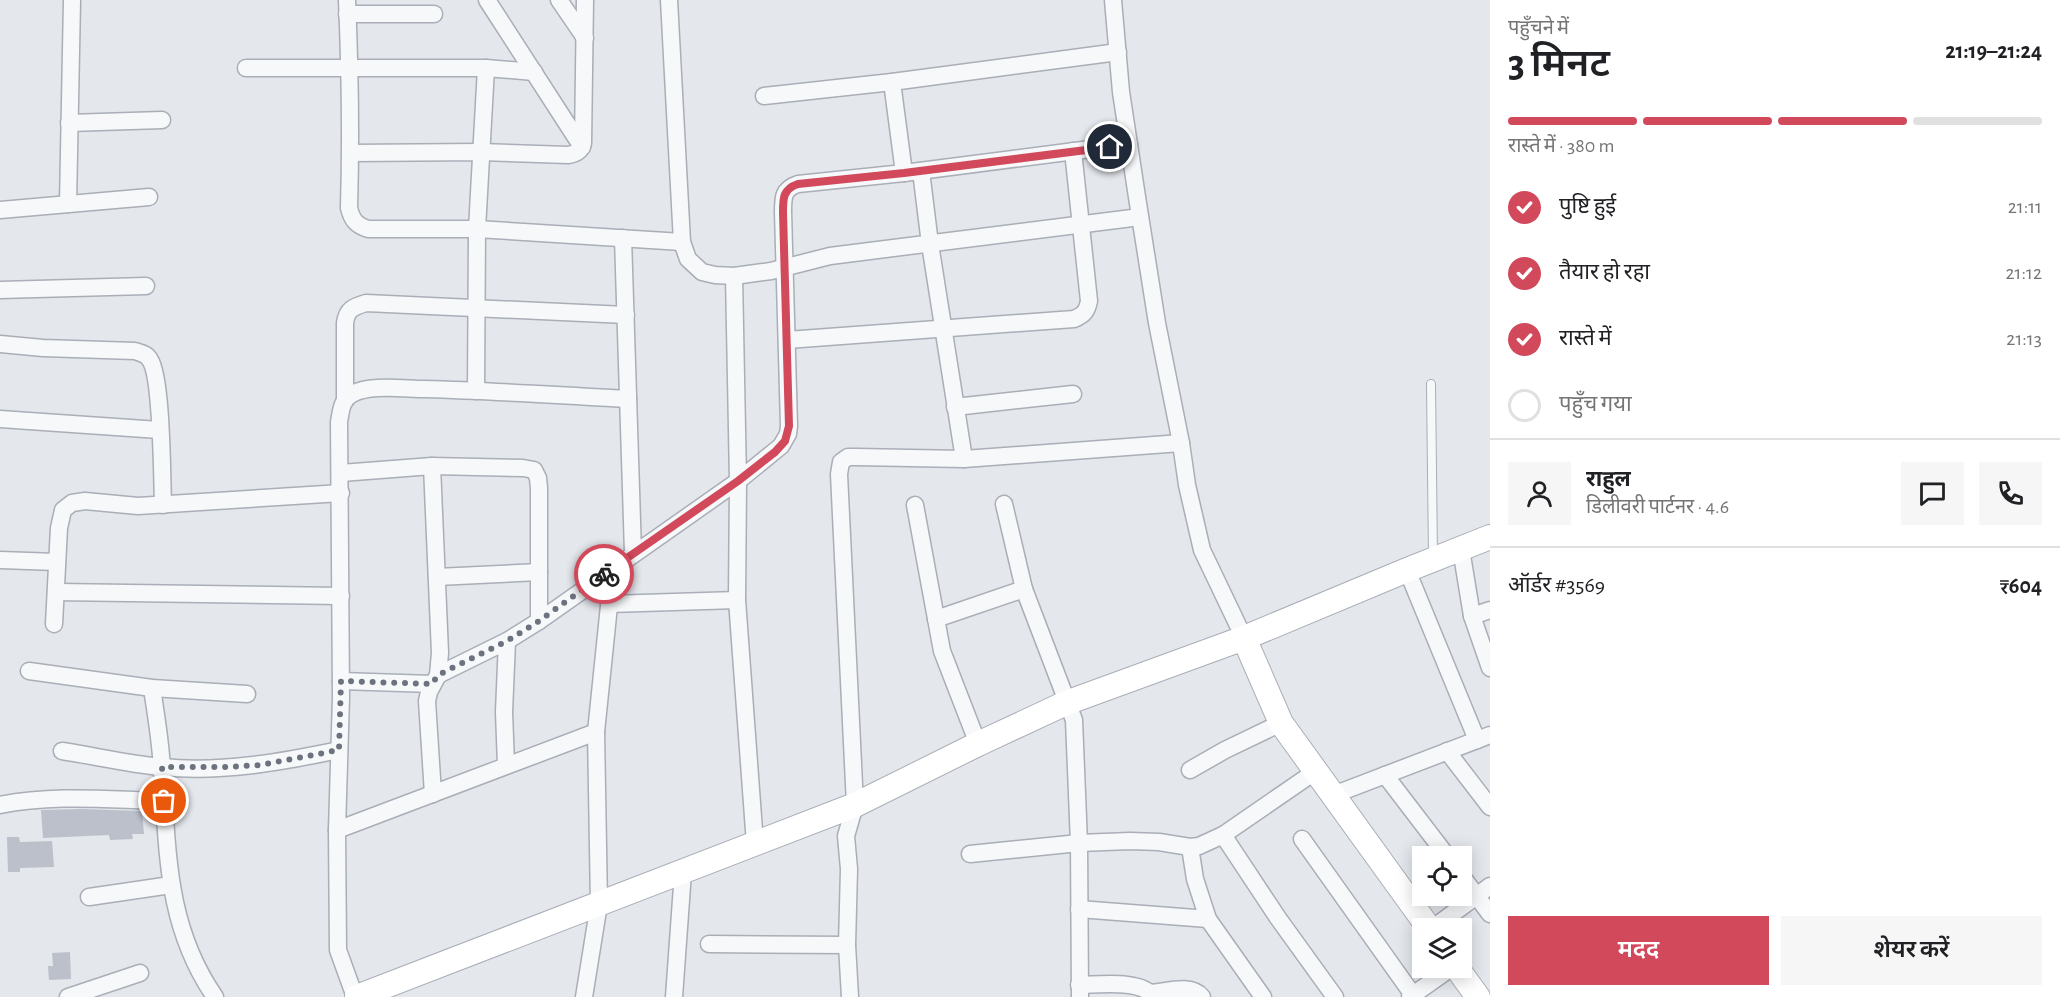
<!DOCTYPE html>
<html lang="hi">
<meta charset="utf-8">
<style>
body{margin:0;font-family:"Alegreya Sans","Noto Sans Devanagari",sans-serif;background:#f6f6f6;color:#202124;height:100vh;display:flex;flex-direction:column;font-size:22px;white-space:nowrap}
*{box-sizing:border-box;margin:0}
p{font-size:20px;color:#757577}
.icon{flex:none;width:33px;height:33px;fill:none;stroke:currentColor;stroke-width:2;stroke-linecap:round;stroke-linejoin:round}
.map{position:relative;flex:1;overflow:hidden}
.sheet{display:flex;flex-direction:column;background:#fff;width:570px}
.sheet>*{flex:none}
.tools{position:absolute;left:1412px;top:846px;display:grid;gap:12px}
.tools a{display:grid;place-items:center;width:60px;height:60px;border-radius:0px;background:#fff;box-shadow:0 3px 15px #0003;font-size:30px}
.pin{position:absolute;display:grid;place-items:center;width:51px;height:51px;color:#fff;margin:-26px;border:3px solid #fff;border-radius:50%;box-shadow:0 2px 6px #0007}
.courier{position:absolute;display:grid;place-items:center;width:60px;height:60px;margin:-30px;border:4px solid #d1495b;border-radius:50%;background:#fff;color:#222;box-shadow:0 2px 8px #0007}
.overview em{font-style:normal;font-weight:600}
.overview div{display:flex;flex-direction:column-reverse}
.overview{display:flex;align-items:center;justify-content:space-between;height:102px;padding:0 18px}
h1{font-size:39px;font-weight:600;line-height:45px}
.bar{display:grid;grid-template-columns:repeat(4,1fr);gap:9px 6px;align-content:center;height:72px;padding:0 18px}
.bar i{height:8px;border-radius:4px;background:#e0e0e0}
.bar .active{background:#d1495b}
.bar p{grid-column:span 4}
.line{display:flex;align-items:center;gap:15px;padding:0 18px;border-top:2px solid #e0e0e0}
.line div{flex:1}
.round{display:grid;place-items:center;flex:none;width:63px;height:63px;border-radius:0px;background:#f6f6f6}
ol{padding:0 18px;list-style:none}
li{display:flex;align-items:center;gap:18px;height:66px}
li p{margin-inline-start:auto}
li .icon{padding:6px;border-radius:50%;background:#d1495b;color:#fff;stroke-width:4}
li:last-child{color:#757577}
li i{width:33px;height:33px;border:3px solid #e0e0e0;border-radius:50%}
.button{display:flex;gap:12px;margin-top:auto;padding:12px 18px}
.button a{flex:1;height:69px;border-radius:0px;background:#d1495b;color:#fff;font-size:24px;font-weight:600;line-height:69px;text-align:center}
.button a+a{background:#f6f6f6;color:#202124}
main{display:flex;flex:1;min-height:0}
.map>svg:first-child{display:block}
</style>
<main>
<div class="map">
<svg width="1490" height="997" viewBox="0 0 1490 997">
<rect width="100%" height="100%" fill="#e4e7ec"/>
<g fill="#bbc0ca">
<polygon points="82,809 142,811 144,834 132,834 133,839 110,840 109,835 43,838 41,810"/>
<polygon points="7,837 19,837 20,842 52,841 54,867 20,868 20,872 8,872"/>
<polygon points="70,952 71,979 49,980 48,966 53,966 52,953"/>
</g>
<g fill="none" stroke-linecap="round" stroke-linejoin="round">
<g stroke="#a9aeb7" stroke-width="10">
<polyline id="lane" points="1431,384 1433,558"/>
</g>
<g stroke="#a9aeb7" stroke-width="19">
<g id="street">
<path d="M347 0C350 70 351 139 349 208 352 220 356 225 368 229H477L682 242"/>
<polyline points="487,0 582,147"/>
<polyline points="559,0 585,38"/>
<polyline points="669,0 682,242 688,259 702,272 715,275 734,276 771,271 830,256 1140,217"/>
<polyline points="1113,0 1121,92 1137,197 1157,323 1181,443 1187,485 1202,550 1244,638"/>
<polyline points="347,14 434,14"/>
<polyline points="246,68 486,68 534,72"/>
<polyline points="892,82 904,173"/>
<polyline points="764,96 892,82 1118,52"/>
<polyline points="69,123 162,120"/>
<path d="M351 153 481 152 568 155C576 154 581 151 583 143L585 0"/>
<polyline points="921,171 930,244 964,459"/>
<polyline points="68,204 72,0"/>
<polyline points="0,210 149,197"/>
<polyline points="623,238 633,553"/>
<polyline points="734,276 738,481 737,600 755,844"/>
<polyline points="0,290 146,286"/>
<path d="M787 340 1074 319C1084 315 1087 311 1089 301L1073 151"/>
<path d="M0 344 43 348 135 351C141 353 147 354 150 360 162 377 162 478 163 505"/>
<polyline points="476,391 477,229 486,68"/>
<path d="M345 400V323C347 309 353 307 366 303L626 315"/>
<polyline points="955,407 1073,394"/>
<polyline points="0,419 159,430"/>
<polyline points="432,466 440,653 438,675 429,692 427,701 433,794"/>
<polyline points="341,473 432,466 523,468 534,470 538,478 539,488 539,621"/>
<polyline points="1004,504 1024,589 1074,720 1079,843 1080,997"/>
<polyline points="915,505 942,651 978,744"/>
<polyline points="1461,549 1472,616 1490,668"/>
<polyline points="0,560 57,562"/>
<polyline points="1407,570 1477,740"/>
<polyline points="437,577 539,572"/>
<polyline points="56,592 341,596"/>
<polyline points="610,604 737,600"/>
<polyline points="1472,616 1490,610"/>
<polyline points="936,619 1024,589"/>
<polyline points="54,624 59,528 63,510 72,503 85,501 138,506 341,493"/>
<polyline points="29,671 152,688 247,694"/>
<path d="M438 675 507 641 539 621 738 481 781 446 788 434 789 426 783 212C783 197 783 189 798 184L904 173 1129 144"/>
<polyline points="341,681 432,684"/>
<path d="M152 688C156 716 161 743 162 771 168 853 166 926 215 997"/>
<path d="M62 751C95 756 128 764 162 767 221 773 281 762 339 750"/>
<polyline points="1447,751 1490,807"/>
<polyline points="506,765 504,712 507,641"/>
<polyline points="1190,770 1225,750 1281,723"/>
<polyline points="1385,775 1447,856"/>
<polyline points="1333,795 1490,735"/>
<path d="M0 805C54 794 110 800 164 801"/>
<polyline points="337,830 596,732"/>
<polyline points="1223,835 1278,918 1335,997"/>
<polyline points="1302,839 1413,995"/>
<polyline points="1190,847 1195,879 1208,919 1263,997"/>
<polyline points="970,854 1079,843 1130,841 1159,842 1190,847 1199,846 1223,835 1316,771"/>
<polyline points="1461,875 1490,914"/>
<polyline points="89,897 171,885"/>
<polyline points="1079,909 1208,919"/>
<polyline points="1433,928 1490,886"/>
<polyline points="709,944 847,945"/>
<path d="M1079 985C1098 985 1143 979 1153 997"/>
<path d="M1151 993C1166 992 1191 983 1202 997"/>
<polyline points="68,997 140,973"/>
<path d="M355 997 338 950 337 830 341 697 339 422C341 412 341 400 352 394 369 384 405 389 425 389 493 391 560 395 628 399"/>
<polyline points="584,997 599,904 596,732 613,567"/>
<polyline points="674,997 683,872"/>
<polyline points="850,997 847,945 849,869 846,836 855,805 839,474 841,462 848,457 856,457 964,459 1181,443"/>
<polyline points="1410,997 1451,968"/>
</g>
</g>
<g stroke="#a9aeb7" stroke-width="26">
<g id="secondary">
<polyline points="1244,638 1281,723 1429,928"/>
<polyline points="1457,968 1478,997"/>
<polyline points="357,997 855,805 978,744 1066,703 1244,638 1407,570 1490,537"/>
</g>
</g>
<use href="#lane" stroke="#f7f8fa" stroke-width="8"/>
<use href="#street" stroke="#f7f8fa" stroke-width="16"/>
<use href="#secondary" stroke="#fff" stroke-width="24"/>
</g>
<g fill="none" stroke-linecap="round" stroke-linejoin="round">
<polyline stroke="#6c737f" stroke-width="6" stroke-dasharray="0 10.8" points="164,801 162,767 228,767 260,765 339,750 341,681 432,684 438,675 507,641 539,621 604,574"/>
<path stroke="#d1495b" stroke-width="8" d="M604 574 738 481 775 452 785 441 789 426 783 212C783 198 783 189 798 184L904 173 1110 147"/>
</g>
</svg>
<div class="tools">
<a><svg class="icon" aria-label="locate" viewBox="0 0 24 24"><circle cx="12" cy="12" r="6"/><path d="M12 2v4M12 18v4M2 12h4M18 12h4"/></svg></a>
<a><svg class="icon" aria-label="layers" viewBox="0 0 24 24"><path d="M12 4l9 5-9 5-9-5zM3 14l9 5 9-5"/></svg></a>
</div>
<div class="pin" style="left:164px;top:801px;background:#ea580c"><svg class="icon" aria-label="bag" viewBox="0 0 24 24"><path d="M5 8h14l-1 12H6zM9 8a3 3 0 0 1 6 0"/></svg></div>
<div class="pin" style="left:1110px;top:147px;background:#1f2937"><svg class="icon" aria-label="home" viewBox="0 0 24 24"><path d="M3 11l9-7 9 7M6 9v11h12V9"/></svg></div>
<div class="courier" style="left:604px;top:574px"><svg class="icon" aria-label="bike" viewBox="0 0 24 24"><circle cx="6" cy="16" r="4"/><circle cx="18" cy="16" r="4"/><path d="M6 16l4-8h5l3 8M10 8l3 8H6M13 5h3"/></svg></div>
</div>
<section class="sheet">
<div class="overview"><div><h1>3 मिनट</h1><p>पहुँचने में</p></div><em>21:19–21:24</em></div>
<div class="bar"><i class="active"></i><i class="active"></i><i class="active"></i><i></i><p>रास्ते में · 380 m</p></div>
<ol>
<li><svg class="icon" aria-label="check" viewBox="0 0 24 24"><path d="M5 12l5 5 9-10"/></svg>पुष्टि हुई<p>21:11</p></li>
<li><svg class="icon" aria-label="check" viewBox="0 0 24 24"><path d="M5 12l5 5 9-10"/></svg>तैयार हो रहा<p>21:12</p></li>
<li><svg class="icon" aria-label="check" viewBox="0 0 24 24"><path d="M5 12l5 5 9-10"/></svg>रास्ते में<p>21:13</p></li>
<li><i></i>पहुँच गया</li>
</ol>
<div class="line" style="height:108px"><a class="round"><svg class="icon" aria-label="person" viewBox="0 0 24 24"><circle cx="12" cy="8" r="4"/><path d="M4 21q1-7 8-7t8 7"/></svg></a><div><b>राहुल</b><p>डिलीवरी पार्टनर · 4.6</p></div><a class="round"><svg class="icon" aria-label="chat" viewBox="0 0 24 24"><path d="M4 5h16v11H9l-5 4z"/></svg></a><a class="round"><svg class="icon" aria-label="phone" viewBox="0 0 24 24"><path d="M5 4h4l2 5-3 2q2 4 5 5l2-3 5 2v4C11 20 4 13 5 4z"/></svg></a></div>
<div class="line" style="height:78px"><div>ऑर्डर #3569</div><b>₹604</b></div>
<div class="button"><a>मदद</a><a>शेयर करें</a></div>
</section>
</main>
